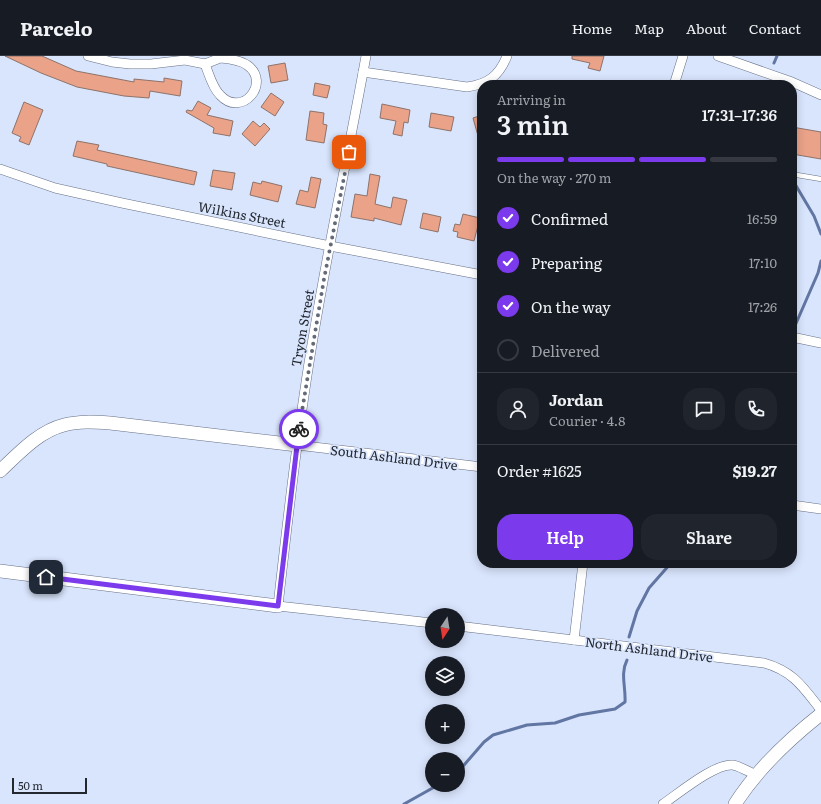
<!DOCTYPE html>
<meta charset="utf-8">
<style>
body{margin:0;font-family:Literata,serif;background:#20242c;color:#f1f3f6;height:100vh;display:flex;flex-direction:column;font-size:15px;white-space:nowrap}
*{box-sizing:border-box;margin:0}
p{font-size:13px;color:#9ea1a6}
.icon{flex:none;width:22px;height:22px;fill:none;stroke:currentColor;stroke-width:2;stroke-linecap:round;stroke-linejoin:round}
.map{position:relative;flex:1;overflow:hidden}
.details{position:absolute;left:477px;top:24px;width:320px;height:488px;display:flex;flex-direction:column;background:#171b24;border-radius:16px;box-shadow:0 2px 10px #0003}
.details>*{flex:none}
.needle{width:26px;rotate:192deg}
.tools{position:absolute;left:425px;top:552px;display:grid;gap:8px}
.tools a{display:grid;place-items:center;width:40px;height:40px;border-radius:50%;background:#171b24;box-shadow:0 2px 10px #0003;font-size:20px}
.scale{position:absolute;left:12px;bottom:10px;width:75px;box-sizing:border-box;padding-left:4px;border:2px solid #232830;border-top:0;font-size:11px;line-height:14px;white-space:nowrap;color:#232830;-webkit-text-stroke:3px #d9e5fd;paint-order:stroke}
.pin{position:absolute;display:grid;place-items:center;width:34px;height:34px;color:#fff;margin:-17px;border-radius:8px;box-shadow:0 2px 6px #0006}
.courier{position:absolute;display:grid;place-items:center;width:40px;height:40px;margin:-20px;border:3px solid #7c3aed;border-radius:50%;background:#fff;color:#222;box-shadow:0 1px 5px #0007}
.headline em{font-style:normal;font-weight:600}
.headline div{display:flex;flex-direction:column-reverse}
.headline{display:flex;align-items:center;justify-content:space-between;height:68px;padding:0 20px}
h1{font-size:26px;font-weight:600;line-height:30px}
.bar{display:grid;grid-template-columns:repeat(4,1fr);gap:6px 4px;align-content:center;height:48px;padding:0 20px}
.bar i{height:5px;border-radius:3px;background:#363941}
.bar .current{background:#7c3aed}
.bar p{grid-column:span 4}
.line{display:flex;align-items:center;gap:10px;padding:0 20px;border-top:1px solid #363941}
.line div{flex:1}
.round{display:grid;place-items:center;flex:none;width:42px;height:42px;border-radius:16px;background:#20242c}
ol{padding:0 20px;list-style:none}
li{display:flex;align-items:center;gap:12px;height:44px}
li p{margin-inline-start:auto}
li .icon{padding:4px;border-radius:50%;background:#7c3aed;color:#fff;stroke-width:4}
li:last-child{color:#9ea1a6}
li i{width:22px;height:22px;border:2px solid #363941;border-radius:50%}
.cta{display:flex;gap:8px;margin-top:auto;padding:8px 20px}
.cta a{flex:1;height:46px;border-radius:16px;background:#7c3aed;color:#fff;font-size:16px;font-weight:600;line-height:46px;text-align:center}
.cta a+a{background:#20242c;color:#f1f3f6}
header{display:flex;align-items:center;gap:24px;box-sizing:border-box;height:56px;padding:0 20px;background:#171b24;border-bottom:1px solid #363941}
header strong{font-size:19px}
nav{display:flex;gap:22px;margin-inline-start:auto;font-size:14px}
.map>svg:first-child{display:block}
</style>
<header>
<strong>Parcelo</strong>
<nav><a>Home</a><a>Map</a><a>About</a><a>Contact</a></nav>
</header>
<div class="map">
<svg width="821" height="748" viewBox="0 0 821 748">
<rect width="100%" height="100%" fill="#d9e5fd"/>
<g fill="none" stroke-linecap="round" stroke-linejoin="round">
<g stroke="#6176a2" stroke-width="3">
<polyline points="774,7 777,0"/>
<polyline points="792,123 814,160 821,178"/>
<polyline points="794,272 818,217 821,205"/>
<polyline points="629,581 637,555 649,532 671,507"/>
<path d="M458 716 484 686 493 679 527 669 555 667 579 659 615 653 625 646C626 631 620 618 627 604"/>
<polyline points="404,748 438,729"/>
</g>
</g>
<g fill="#eaa289" stroke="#8d736a">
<polygon points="5,0 42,0 76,15 134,26 134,23 164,26 164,22 182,25 180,40 150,35 149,42 124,40 77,31 41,17"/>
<polygon points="572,0 604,0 600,15 588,12 590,7 572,3"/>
<polygon points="285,7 288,24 271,27 268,10"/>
<polygon points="315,27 330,30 327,42 313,39"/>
<polygon points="271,37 284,46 275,60 261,51"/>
<polygon points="198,45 211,52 207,59 233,65 230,80 213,77 214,72 186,56 187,54 192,55"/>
<polygon points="24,46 43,54 29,89 19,85 21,81 12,77"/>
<polygon points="382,48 410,54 408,67 404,66 402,80 393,78 396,65 380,62"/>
<polygon points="310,55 324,57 323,68 327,69 324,87 306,84"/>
<polygon points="431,57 454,61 451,75 429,71"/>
<polygon points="482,59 482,87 480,87 473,62"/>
<polygon points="253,65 260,71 264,67 270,73 255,90 242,78"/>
<polygon points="792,71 821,76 821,103 792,98"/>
<polygon points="77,85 99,89 97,94 197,116 194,129 107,110 107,108 73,100"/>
<polygon points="213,114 235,117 232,134 210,130"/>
<polygon points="370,118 380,120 375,148 391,152 393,141 407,144 401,169 374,162 374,165 351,161 355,138 367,140"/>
<polygon points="311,121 321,123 315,152 296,148 300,134 308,136"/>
<polygon points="262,125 282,130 278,146 250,139 253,126 261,128"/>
<polygon points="423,157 441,161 438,176 420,172"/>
<polygon points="463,158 480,162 474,185 457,181 458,176 453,175 455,168 460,169"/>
</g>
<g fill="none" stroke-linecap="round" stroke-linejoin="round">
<g stroke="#667085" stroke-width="5.5">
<polyline id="lane" points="797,119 821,123"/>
</g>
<g stroke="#667085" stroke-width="10">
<g id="street">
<polyline points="88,0 112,6 130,8 151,8 185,4 205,8"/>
<path d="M366 0C346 111 321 222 305 333 294 405 286 478 278 550L432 567"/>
<polyline points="718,0 792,26 821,39"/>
<path d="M220 2C229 3 240 4 247 9 272 26 242 63 220 39 212 31 209 18 205 8Z"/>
<path d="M363 16 467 31C488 28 499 20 507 0"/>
<polyline points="674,29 683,0"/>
<polyline points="0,113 55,132 122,147 330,190 482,219"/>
<polyline points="792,281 821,287"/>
<polyline points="297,389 482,411"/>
<polyline points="792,449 821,453"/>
<path d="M458 570 764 607C793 615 803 631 821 654"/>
<polyline points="574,584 583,507"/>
<path d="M663 748C678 738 715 707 733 709 742 711 749 716 756 719"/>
</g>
</g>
<g stroke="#667085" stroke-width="14">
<g id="secondary">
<path d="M0 415C18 398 39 375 64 369 79 365 95 366 110 367L297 389"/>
<polyline points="0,515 278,550"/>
<path d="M735 748C758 712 788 684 821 658"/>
</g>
</g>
<use href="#lane" stroke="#fff" stroke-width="4.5"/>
<use href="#street" stroke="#fff" stroke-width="9"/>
<use href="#secondary" stroke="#fff" stroke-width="13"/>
</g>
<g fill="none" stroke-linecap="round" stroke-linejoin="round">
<polyline stroke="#636a78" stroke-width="4" stroke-dasharray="0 7.2" points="299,373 324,223 349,96"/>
<polyline stroke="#7c3aed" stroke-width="5" points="46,521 278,550 299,373"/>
</g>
<g text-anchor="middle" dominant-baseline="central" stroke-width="3.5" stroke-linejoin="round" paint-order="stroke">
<g font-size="13" fill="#232830" stroke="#d9e5fd">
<text transform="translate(242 158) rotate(11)">Wilkins Street</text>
<text transform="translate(302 272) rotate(-80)">Tryon Street</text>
<text transform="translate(394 401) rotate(7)">South Ashland Drive</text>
<text transform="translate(649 593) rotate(7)">North Ashland Drive</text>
</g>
</g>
</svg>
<div class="tools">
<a><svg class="needle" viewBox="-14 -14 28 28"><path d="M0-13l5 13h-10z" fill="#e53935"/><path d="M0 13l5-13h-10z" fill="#9ea1a6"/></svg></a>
<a><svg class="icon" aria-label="layers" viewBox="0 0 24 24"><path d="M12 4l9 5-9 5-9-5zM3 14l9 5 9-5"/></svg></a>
<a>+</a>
<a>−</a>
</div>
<div class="scale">50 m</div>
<div class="pin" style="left:349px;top:96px;background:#ea580c"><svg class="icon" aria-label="bag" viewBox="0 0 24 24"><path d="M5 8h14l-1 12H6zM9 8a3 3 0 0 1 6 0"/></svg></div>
<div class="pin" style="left:46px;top:521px;background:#1f2937"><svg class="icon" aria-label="home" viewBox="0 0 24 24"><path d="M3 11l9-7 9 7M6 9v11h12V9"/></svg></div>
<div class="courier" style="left:299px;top:373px"><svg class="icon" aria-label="bike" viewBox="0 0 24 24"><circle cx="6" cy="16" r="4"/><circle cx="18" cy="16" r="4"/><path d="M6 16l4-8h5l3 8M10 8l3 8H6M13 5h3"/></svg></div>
<section class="details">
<div class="headline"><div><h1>3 min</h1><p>Arriving in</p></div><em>17:31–17:36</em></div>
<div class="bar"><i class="current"></i><i class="current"></i><i class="current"></i><i></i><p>On the way · 270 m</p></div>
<ol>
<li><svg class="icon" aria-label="check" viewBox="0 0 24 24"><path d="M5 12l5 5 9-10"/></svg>Confirmed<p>16:59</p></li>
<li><svg class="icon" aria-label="check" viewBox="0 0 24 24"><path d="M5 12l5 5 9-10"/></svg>Preparing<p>17:10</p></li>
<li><svg class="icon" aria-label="check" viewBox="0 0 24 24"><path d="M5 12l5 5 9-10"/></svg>On the way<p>17:26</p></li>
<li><i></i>Delivered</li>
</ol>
<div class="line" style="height:72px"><a class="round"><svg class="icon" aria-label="person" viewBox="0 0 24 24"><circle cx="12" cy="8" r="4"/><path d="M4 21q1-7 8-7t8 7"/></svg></a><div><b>Jordan</b><p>Courier · 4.8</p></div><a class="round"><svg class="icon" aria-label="chat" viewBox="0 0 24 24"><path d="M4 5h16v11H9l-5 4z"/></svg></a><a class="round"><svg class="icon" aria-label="phone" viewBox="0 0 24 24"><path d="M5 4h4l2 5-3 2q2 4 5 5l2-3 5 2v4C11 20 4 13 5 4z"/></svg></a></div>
<div class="line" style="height:52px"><div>Order #1625</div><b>$19.27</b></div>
<div class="cta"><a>Help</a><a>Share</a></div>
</section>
</div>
